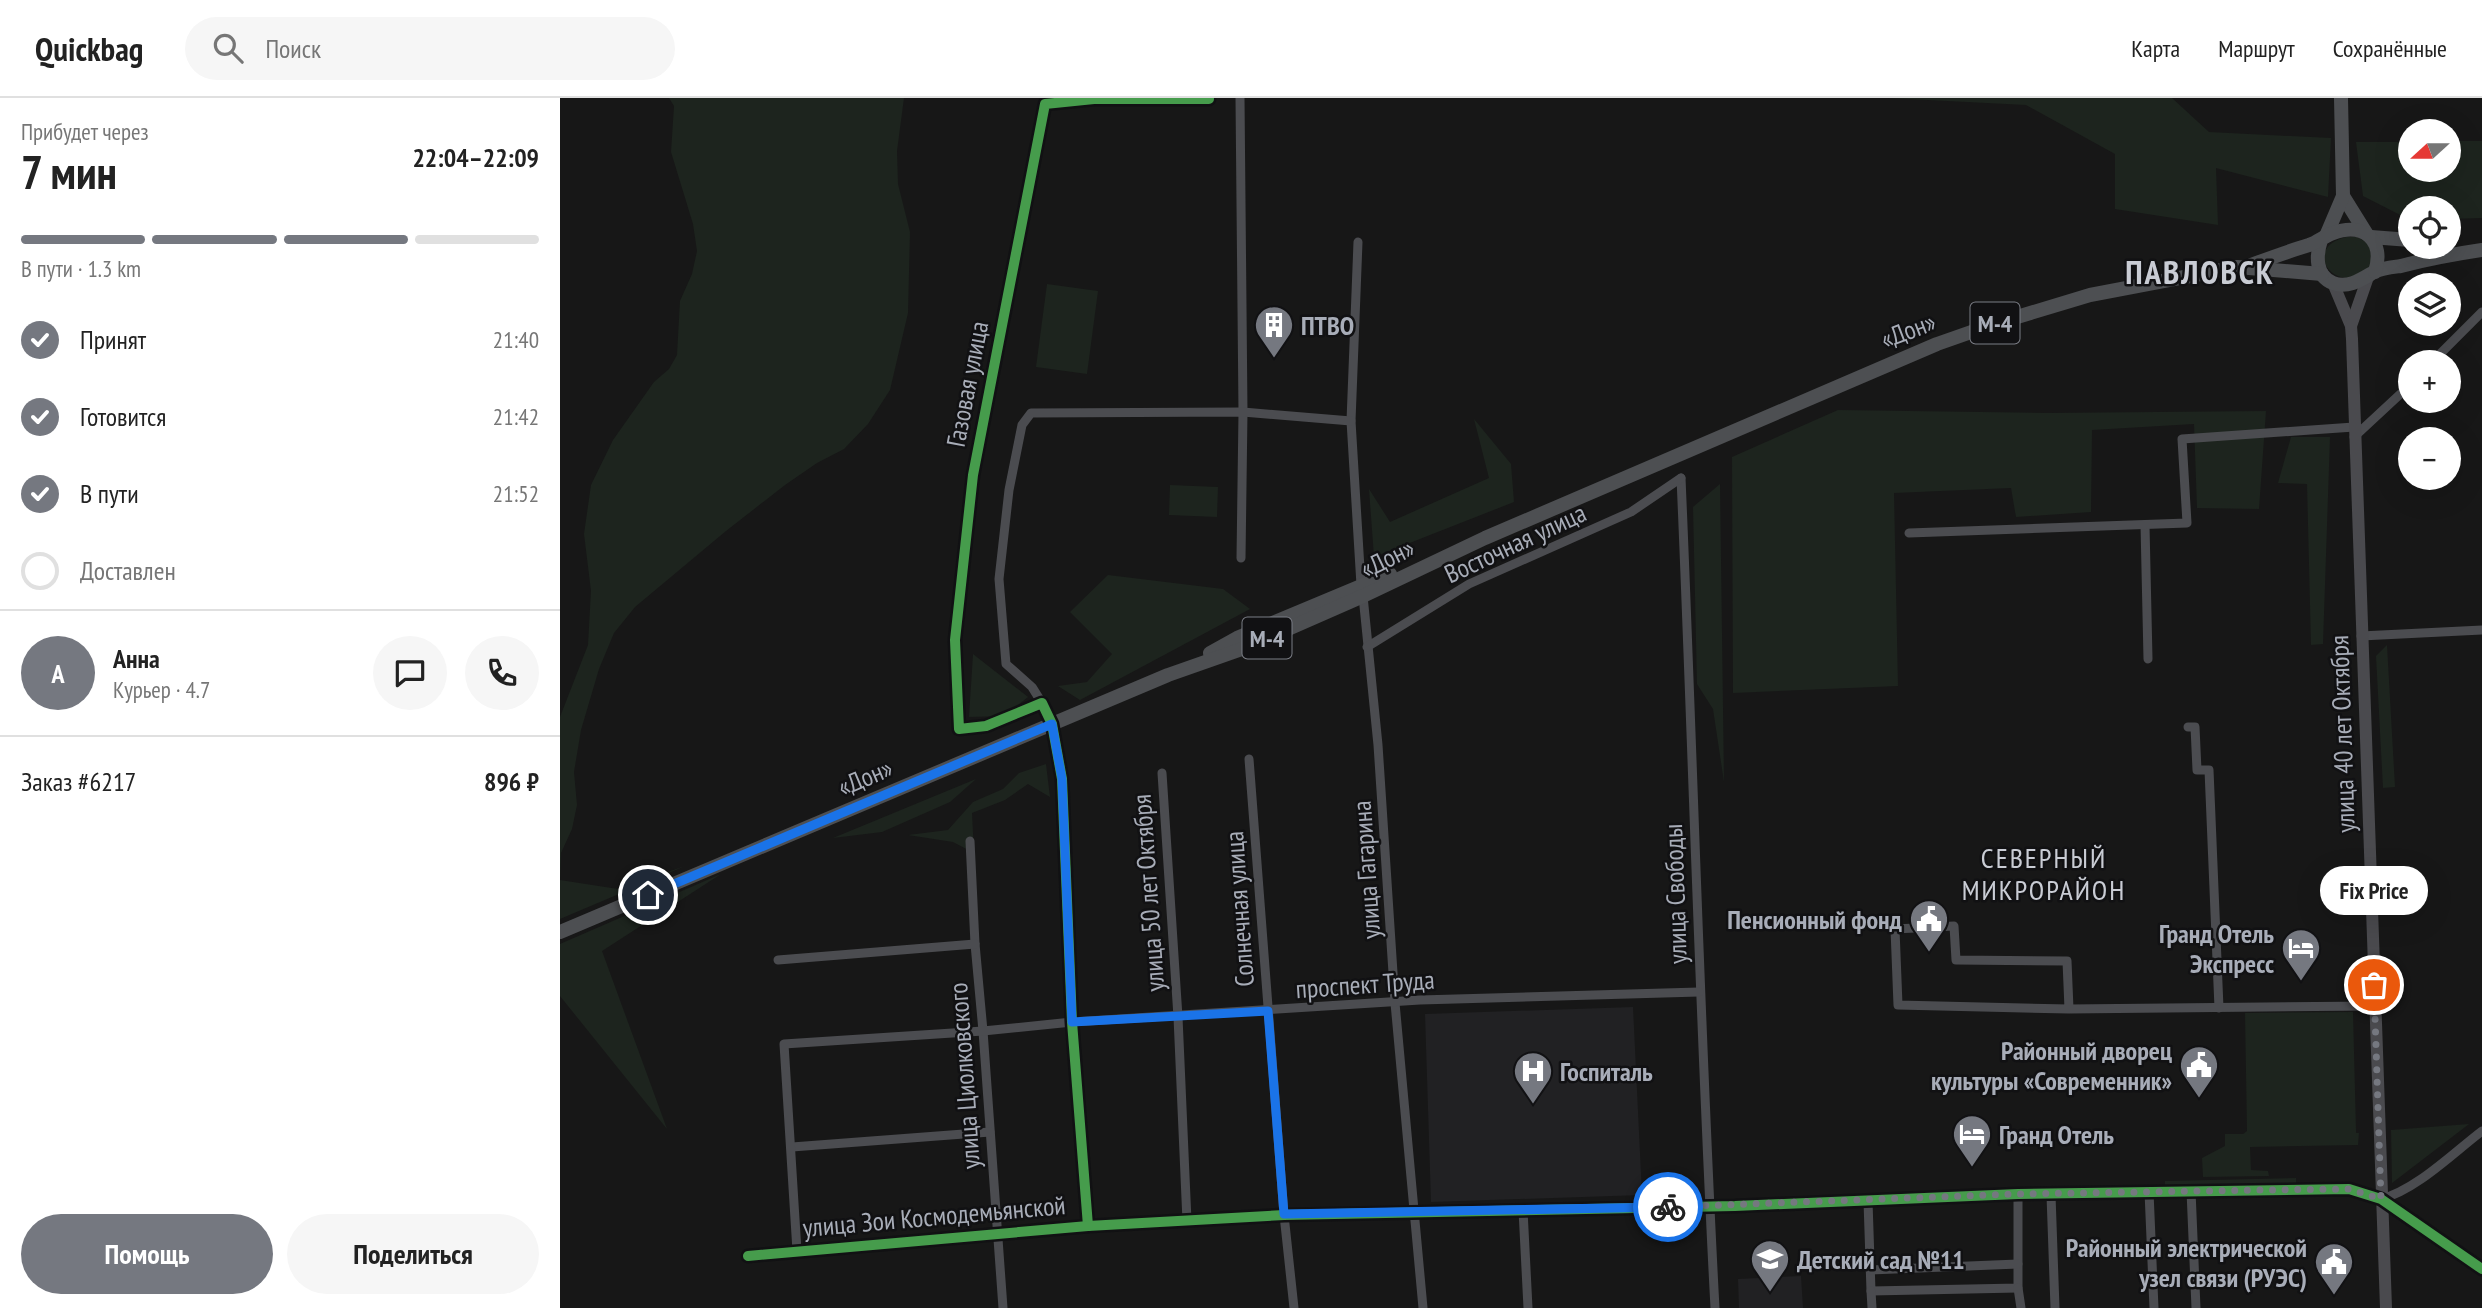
<!DOCTYPE html>
<html lang="ru">
<meta charset="utf-8">
<style>
body{margin:0;font-family:"PT Sans Narrow",sans-serif;background:#f6f6f6;color:#222;height:100vh;display:flex;flex-direction:column;font-size:26px;white-space:nowrap}
*{box-sizing:border-box;margin:0}
p{font-size:23px;color:#767676}
.icon{flex:none;width:38px;height:38px;fill:none;stroke:currentColor;stroke-width:2;stroke-linecap:round;stroke-linejoin:round}
.map{position:relative;flex:1;overflow:hidden}
.drawer{display:flex;flex-direction:column;background:#fff;width:560px}
.drawer>*{flex:none}
.needle{width:46px;rotate:249deg}
.tools{position:absolute;left:1838px;top:21px;display:grid;gap:14px}
.tools a{display:grid;place-items:center;width:63px;height:63px;border-radius:50%;background:#fff;box-shadow:0 7px 28px #0002;font-size:35px}
.pin{position:absolute;display:grid;place-items:center;width:60px;height:60px;color:#fff;margin:-30px;border:4px solid #fff;border-radius:50%;box-shadow:0 2px 7px #0007}
.courier{position:absolute;display:grid;place-items:center;width:70px;height:70px;margin:-35px;border:5px solid #1a73e8;border-radius:50%;background:#fff;color:#222;box-shadow:0 2px 9px #0007}
.bubble{position:absolute;height:49px;border-radius:24px;background:#fff;box-shadow:0 7px 28px #0002;font-size:23px;font-weight:700;line-height:49px;text-align:center}
.head em{font-style:normal;font-weight:700}
.head div{display:flex;flex-direction:column-reverse}
.head{display:flex;align-items:center;justify-content:space-between;height:119px;padding:0 21px}
h1{font-size:46px;font-weight:700;line-height:52px}
.bar{display:grid;grid-template-columns:repeat(4,1fr);gap:10px 7px;align-content:center;height:84px;padding:0 21px}
.bar i{height:9px;border-radius:5px;background:#e0e0e0}
.bar .active{background:#757880}
.bar p{grid-column:span 4}
.line{display:flex;align-items:center;gap:18px;padding:0 21px;border-top:2px solid #e0e0e0}
.line div{flex:1}
.round{display:grid;place-items:center;flex:none;width:74px;height:74px;border-radius:37px;background:#f6f6f6}
ol{padding:0 21px;list-style:none}
li{display:flex;align-items:center;gap:21px;height:77px}
li p{margin-inline-start:auto}
li .icon{padding:7px;border-radius:50%;background:#757880;color:#fff;stroke-width:4}
li:last-child{color:#767676}
li i{width:38px;height:38px;border:4px solid #e0e0e0;border-radius:50%}
.cta{display:flex;gap:14px;margin-top:auto;padding:14px 21px}
.cta a{flex:1;height:80px;border-radius:42px;background:#757880;color:#fff;font-size:28px;font-weight:700;line-height:80px;text-align:center}
.cta a+a{background:#f6f6f6;color:#222}
header{display:flex;align-items:center;gap:42px;box-sizing:border-box;height:98px;padding:0 35px;background:#fff;border-bottom:2px solid #e0e0e0}
header strong{font-size:33px}
nav{display:flex;gap:38px;margin-inline-start:auto;font-size:24px}
.search{width:490px;height:63px;background:#f6f6f6;display:flex;align-items:center;gap:18px;box-sizing:border-box;padding:0 24px;border-radius:38px;color:#767676;font-size:26px}
main{display:flex;flex:1;min-height:0}
.map>svg:first-child{display:block}
</style>
<header>
<strong>Quickbag</strong>
<div class="search"><svg class="icon" aria-label="search" viewBox="0 0 24 24"><circle cx="10" cy="10" r="6"/><path d="M15 15l6 6"/></svg>Поиск</div>
<nav><a>Карта</a><a>Маршрут</a><a>Сохранённые</a></nav>
</header>
<main>
<section class="drawer">
<div class="head"><div><h1>7 мин</h1><p>Прибудет через</p></div><em>22:04–22:09</em></div>
<div class="bar"><i class="active"></i><i class="active"></i><i class="active"></i><i></i><p>В пути · 1.3 km</p></div>
<ol>
<li><svg class="icon" aria-label="check" viewBox="0 0 24 24"><path d="M5 12l5 5 9-10"/></svg>Принят<p>21:40</p></li>
<li><svg class="icon" aria-label="check" viewBox="0 0 24 24"><path d="M5 12l5 5 9-10"/></svg>Готовится<p>21:42</p></li>
<li><svg class="icon" aria-label="check" viewBox="0 0 24 24"><path d="M5 12l5 5 9-10"/></svg>В пути<p>21:52</p></li>
<li><i></i>Доставлен</li>
</ol>
<div class="line" style="height:126px"><b class="round" style="background:#757880;color:#fff">А</b><div><b>Анна</b><p>Курьер · 4.7</p></div><a class="round"><svg class="icon" aria-label="chat" viewBox="0 0 24 24"><path d="M4 5h16v11H9l-5 4z"/></svg></a><a class="round"><svg class="icon" aria-label="phone" viewBox="0 0 24 24"><path d="M5 4h4l2 5-3 2q2 4 5 5l2-3 5 2v4C11 20 4 13 5 4z"/></svg></a></div>
<div class="line" style="height:91px"><div>Заказ #6217</div><b>896 ₽</b></div>
<div class="cta"><a>Помощь</a><a>Поделиться</a></div>
</section>
<div class="map">
<svg width="1922" height="1210" viewBox="0 0 1922 1210">
<rect width="100%" height="100%" fill="#171717"/>
<g fill="#212123">
<polygon points="1073,909 1082,1097 871,1104 865,916"/>
<polygon points="1241,1178 1243,1210 1179,1210 1178,1181"/>
</g>
<g fill="#1d241e">
<polygon points="109,0 344,0 337,53 338,86 350,134 348,215 330,292 308,326 284,351 257,365 225,387 166,433 75,509 54,535 39,571 21,632 14,674 17,707 12,731 1,755 0,782 0,619 28,547 31,493 24,436 31,387 53,342 94,284 109,271 117,257 120,203 132,176 137,153 133,126 111,54 114,8"/>
<polygon points="1328,0 1612,0 1649,34 1771,40 1768,99 1656,70 1658,127 1555,111 1555,56 1466,7"/>
<polygon points="1888,43 1922,43 1922,120 1888,121 1888,110 1850,110 1850,122 1803,98 1796,44 1850,44 1850,72 1888,72"/>
<path d="M1786 139H1797L1810 146 1812 169C1808 172 1803 177 1798 178 1769 189 1745 149 1786 139Z"/>
<polygon points="487,186 538,193 527,276 476,269"/>
<polygon points="1278,312 1487,315 1706,313 1699,411 1637,410 1634,326 1532,332 1531,414 1456,419 1451,390 1334,395 1338,588 1173,595 1172,359"/>
<polygon points="914,321 951,366 954,404 814,459 809,391 830,424 929,380"/>
<polygon points="1731,339 1770,339 1763,546 1751,547 1747,386 1718,385"/>
<polygon points="1160,386 1164,684 1153,611 1137,586 1133,409"/>
<polygon points="610,387 658,389 657,419 609,417"/>
<polygon points="548,477 663,491 690,511 520,602 498,588 527,584 552,556 510,514"/>
<polygon points="1827,547 1835,689 1823,690 1816,558"/>
<polygon points="413,556 468,599 444,618 409,619"/>
<polygon points="486,666 490,699 468,686 445,702 412,715 414,755 393,744 348,737 388,732 413,704 443,691 459,675"/>
<polygon points="416,681 390,704 322,734 273,740"/>
<polygon points="125,768 0,821 0,782 58,791"/>
<polygon points="161,776 42,853 107,1031 0,898 0,846"/>
<polygon points="1793,914 1796,1032 1796,1035 1799,1035 1798,1047 1690,1049 1691,1072 1708,1073 1709,1078 1643,1079 1642,1060 1665,1048 1665,1036 1683,1036 1687,1033 1685,915"/>
<polygon points="1909,1026 1832,1085 1831,1032"/>
<polygon points="1736,1080 1736,1089 1605,1092 1605,1083"/>
</g>
<g fill="none" stroke-linecap="round" stroke-linejoin="round">
<g stroke="#4b4c50" stroke-width="9">
<polyline points="680,0 683,314 681,460"/>
<polyline points="798,144 791,323 801,487"/>
<polyline points="1872,264 1922,214"/>
<polyline points="1794,339 1850,287"/>
<path d="M1121 380C1133 657 1140 933 1155 1210"/>
<polyline points="1585,427 1588,561"/>
<polyline points="1349,435 1627,425 1622,341 1794,329"/>
<polyline points="803,498 818,647 835,905 863,1210"/>
<polyline points="1801,538 1922,532"/>
<polyline points="807,549 909,486 1071,414 1121,380"/>
<polyline points="482,605 472,589 446,566 439,481 449,392 462,327 471,315 683,314 791,323"/>
<polyline points="1628,629 1635,629 1637,672 1649,672 1659,910"/>
<polyline points="689,661 724,1117 734,1210"/>
<polyline points="602,675 618,919 627,1123"/>
<polyline points="410,743 415,846 423,933 443,1210"/>
<polyline points="218,862 415,846"/>
<polyline points="1509,911 1507,863 1396,862 1394,828 1335,831 1338,907 1509,911 1814,908"/>
<polyline points="232,1049 430,1034"/>
<polyline points="1631,1093 1636,1210"/>
<polyline points="1589,1094 1594,1210"/>
<polyline points="1491,1097 1495,1210"/>
<path d="M1821 1101C1856 1092 1893 1055 1922 1033"/>
<polyline points="1308,1103 1311,1193 1458,1190 1458,1096"/>
<polyline points="963,1112 968,1210"/>
<polyline points="528,1128 512,924 502,681 492,626 482,605 426,628 399,631 395,542 413,377 485,6 534,1 649,1"/>
<polyline points="237,1153 224,946 423,933 512,924 860,902 1139,894"/>
<polyline points="188,1158 528,1128 724,1117 1175,1108 1458,1096 1789,1091 1821,1101 1922,1171"/>
<polyline points="1310,1172 1458,1166"/>
<polyline points="1458,1190 1461,1210"/>
<polyline points="1311,1193 1312,1210"/>
</g>
<g stroke="#4a4a4e" stroke-width="12">
<polyline points="1773,185 1791,228 1792,241 1826,1210"/>
<polyline points="1791,228 1808,179"/>
</g>
<g stroke="#4d4f52" stroke-width="14">
<polyline points="1783,98 1806,135"/>
<polyline points="1766,138 1783,98 1781,0"/>
<polyline points="1811,139 1850,142"/>
<path d="M1761 142C1756 157 1755 178 1773 185 1788 191 1802 181 1814 174 1821 170 1833 169 1841 168 1868 161 1895 156 1922 152"/>
<path d="M1691 167C1710 160 1729 153 1749 147 1758 144 1764 138 1773 135 1804 124 1825 142 1815 174"/>
<polyline points="650,555 677,540 830,476"/>
<polyline points="0,834 608,577 682,551 803,498 925,440 1377,246 1434,226 1530,197 1677,169 1762,176"/>
</g>
<g stroke="#111113" stroke-width="15">
<g id="cycleway">
<polyline points="528,1128 512,924 502,681 492,626 482,605 426,628 399,631 395,542 413,377 485,6 534,1 649,1"/>
<polyline points="188,1158 528,1128 724,1117 1175,1108 1458,1096 1789,1091 1821,1101 1922,1171"/>
</g>
</g>
<use href="#cycleway" stroke="#469c4c" stroke-width="10"/>
</g>
<g fill="none" stroke-linecap="round" stroke-linejoin="round">
<polyline stroke="#757880" stroke-width="7" stroke-dasharray="0 12.6" points="1108,1109 1458,1096 1706,1092 1789,1091 1821,1101 1814,887"/>
<polyline stroke="#1a73e8" stroke-width="9" points="88,797 492,626 502,681 512,924 708,913 724,1116 1108,1109"/>
</g>
<defs>
<g id="building-pin" transform="scale(2.0125)"><path d="M0 17L-7.5 6A9.5 9.5 0 1 1 7.5 6Z" fill="#757880" stroke="#111113"/><path d="M-4-6H4V6H1V3H-1V6H-4ZM-2.5-4.3h1.7v1.8h-1.7ZM.8-4.3h1.7v1.8H.8ZM-2.5-1h1.7V.8h-1.7ZM.8-1h1.7V.8H.8Z" fill="#fff"/></g>
<g id="civic-pin" transform="scale(2.0125)"><path d="M0 17L-7.5 6A9.5 9.5 0 1 1 7.5 6Z" fill="#757880" stroke="#111113"/><path d="M-.6-6.5H3V-4.5H.6V-3L4-1V1h2V6H-6V1h2V-1L-.6-3ZM-1.2 2.5V6h2.4V2.5Z" fill="#fff"/></g>
<g id="hotel-pin" transform="scale(2.0125)"><path d="M0 17L-7.5 6A9.5 9.5 0 1 1 7.5 6Z" fill="#757880" stroke="#111113"/><path d="M-6-4.5h1.5V1H6V5H4.5V3h-9V5H-6ZM-4 0a1.8 1.8 0 1 1 3.6 0ZM.5 0V-2.5h3Q6-2.5 6 0Z" fill="#fff"/></g>
<g id="hospital-pin" transform="scale(2.0125)"><path d="M0 17L-7.5 6A9.5 9.5 0 1 1 7.5 6Z" fill="#757880" stroke="#111113"/><path d="M-5-5h3v3.5h4V-5h3V5h-3V1.5h-4V5h-3Z" fill="#fff"/></g>
<g id="school-pin" transform="scale(2.0125)"><path d="M0 17L-7.5 6A9.5 9.5 0 1 1 7.5 6Z" fill="#757880" stroke="#111113"/><path d="M0-5L7-2L0 1L-7-2ZM-4 1L0 2.5L4 1V4Q0 6-4 4Z" fill="#fff"/></g>
</defs>
<g fill-rule="evenodd">
<use href="#building-pin" x="714" y="227"/>
<use href="#civic-pin" x="1369" y="821"/>
<use href="#hotel-pin" x="1741" y="850"/>
<use href="#civic-pin" x="1639" y="967"/>
<use href="#hospital-pin" x="973" y="973"/>
<use href="#hotel-pin" x="1412" y="1036"/>
<use href="#school-pin" x="1210" y="1161"/>
<use href="#civic-pin" x="1774" y="1164"/>
</g>
<g text-anchor="middle" dominant-baseline="central" stroke-width="5" stroke-linejoin="round" paint-order="stroke">
<g fill="#111113" stroke="#7b7e86" stroke-width="2">
<rect x="1410.5" y="204.5" width="49" height="41" rx="5"/>
<rect x="682.5" y="519.5" width="49" height="41" rx="5"/>
</g>
<g font-size="24" font-weight="bold" fill="#a8adb8">
<text x="1435" y="225">М-4</text>
<text x="707" y="540">М-4</text>
</g>
<g font-size="26" font-weight="bold" fill="#a8adb8" stroke="#111113" text-anchor="start">
<text x="741" y="227">ПТВО</text>
<text x="1342" y="821" text-anchor="end">Пенсионный фонд</text>
<text x="1714" y="835" text-anchor="end">Гранд Отель<tspan x="1714" dy="30">Экспресс</tspan></text>
<text x="1612" y="952" text-anchor="end">Районный дворец<tspan x="1612" dy="30">культуры «Современник»</tspan></text>
<text x="1000" y="973">Госпиталь</text>
<text x="1439" y="1036">Гранд Отель</text>
<text x="1747" y="1149" text-anchor="end">Районный электрической<tspan x="1747" dy="30">узел связи (РУЭС)</tspan></text>
<text x="1237" y="1161">Детский сад №11</text>
</g>
<g font-size="26" fill="#a8adb8" stroke="#111113">
<text transform="translate(1348 232) rotate(-21)">«Дон»</text>
<text transform="translate(407 286) rotate(-79)">Газовая улица</text>
<text transform="translate(955 445) rotate(-25)">Восточная улица</text>
<text transform="translate(827 460) rotate(-26)">«Дон»</text>
<text transform="translate(1782 636) rotate(-92)">улица 40 лет Октября</text>
<text transform="translate(305 679) rotate(-23)">«Дон»</text>
<text transform="translate(806 772) rotate(-94)">улица Гагарина</text>
<text transform="translate(588 795) rotate(-94)">улица 50 лет Октября</text>
<text transform="translate(1115 796) rotate(-92)">улица Свободы</text>
<text transform="translate(679 811) rotate(-94)">Солнечная улица</text>
<text transform="translate(805 886) rotate(-4)">проспект Труда</text>
<text transform="translate(404 978) rotate(-94)">улица Циолковского</text>
<text transform="translate(374 1118) rotate(-5)">улица Зои Космодемьянской</text>
</g>
<g font-size="28" letter-spacing="2" fill="#c9ccd4" stroke="#111113">
<text x="1484" y="759">СЕВЕРНЫЙ<tspan x="1484" dy="32">МИКРОРАЙОН</tspan></text>
</g>
<g font-size="33" font-weight="bold" letter-spacing="2" fill="#c9ccd4" stroke="#111113">
<text x="1640" y="173">ПАВЛОВСК</text>
</g>
</g>
</svg>
<div class="tools">
<a><svg class="needle" viewBox="-14 -14 28 28"><path d="M0-13l5 13h-10z" fill="#e53935"/><path d="M0 13l5-13h-10z" fill="#767676"/></svg></a>
<a><svg class="icon" aria-label="locate" viewBox="0 0 24 24"><circle cx="12" cy="12" r="6"/><path d="M12 2v4M12 18v4M2 12h4M18 12h4"/></svg></a>
<a><svg class="icon" aria-label="layers" viewBox="0 0 24 24"><path d="M12 4l9 5-9 5-9-5zM3 14l9 5 9-5"/></svg></a>
<a>+</a>
<a>−</a>
</div>
<div class="pin" style="left:1814px;top:887px;background:#ea580c"><svg class="icon" aria-label="bag" viewBox="0 0 24 24"><path d="M5 8h14l-1 12H6zM9 8a3 3 0 0 1 6 0"/></svg></div>
<div class="pin" style="left:88px;top:797px;background:#1f2937"><svg class="icon" aria-label="home" viewBox="0 0 24 24"><path d="M3 11l9-7 9 7M6 9v11h12V9"/></svg></div>
<div class="courier" style="left:1108px;top:1109px"><svg class="icon" aria-label="bike" viewBox="0 0 24 24"><circle cx="6" cy="16" r="4"/><circle cx="18" cy="16" r="4"/><path d="M6 16l4-8h5l3 8M10 8l3 8H6M13 5h3"/></svg></div>
<div class="bubble" style="left:1760px;top:768px;width:108px">Fix Price</div>
</div>
</main>
